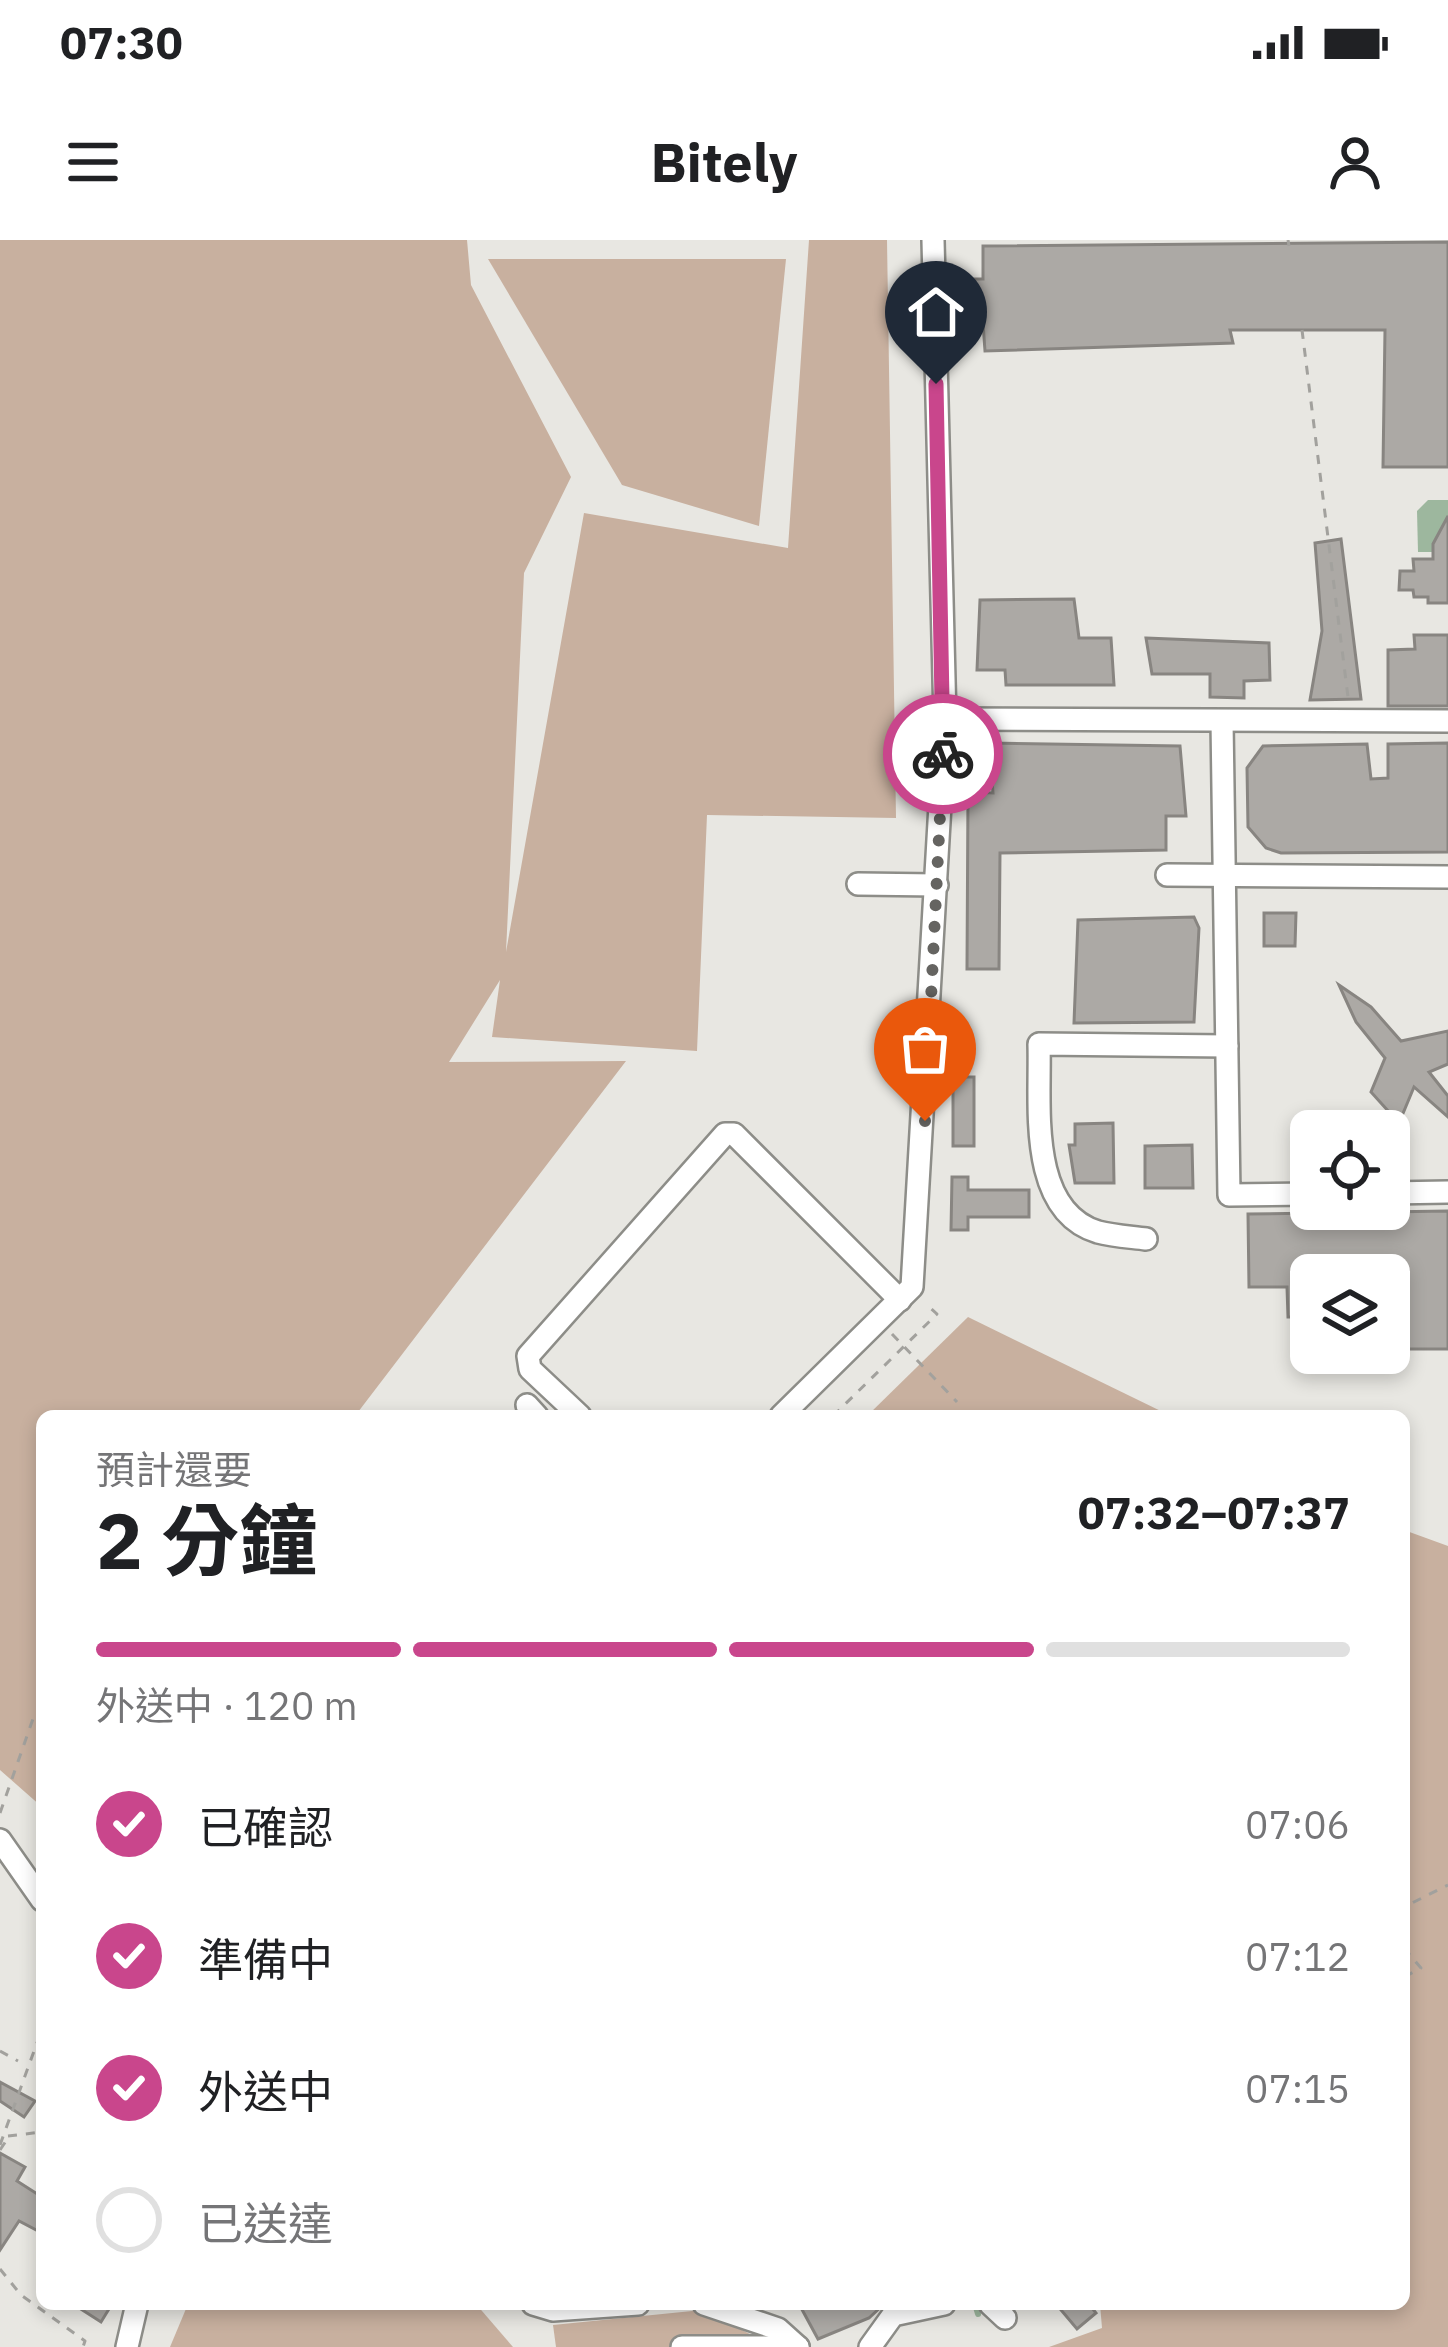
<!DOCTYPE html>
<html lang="zh-TW">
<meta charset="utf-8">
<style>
body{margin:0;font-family:"IBM Plex Sans","Noto Sans TC",sans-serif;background:#f2f2f2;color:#202124;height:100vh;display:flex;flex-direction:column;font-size:45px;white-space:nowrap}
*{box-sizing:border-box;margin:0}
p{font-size:39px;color:#757577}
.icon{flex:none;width:66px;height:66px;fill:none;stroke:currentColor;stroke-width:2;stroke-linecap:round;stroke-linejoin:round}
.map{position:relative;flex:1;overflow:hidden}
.side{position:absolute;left:36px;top:1170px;width:1374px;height:900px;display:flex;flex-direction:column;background:#fff;border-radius:18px;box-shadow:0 6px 18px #0003}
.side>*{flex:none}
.controls{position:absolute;left:1290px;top:870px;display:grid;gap:24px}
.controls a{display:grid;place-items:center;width:120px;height:120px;border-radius:18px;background:#fff;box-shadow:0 6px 18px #0003;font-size:60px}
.pin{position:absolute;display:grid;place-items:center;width:102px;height:102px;color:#fff;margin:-123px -51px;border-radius:50% 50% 50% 0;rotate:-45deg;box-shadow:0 0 12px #0007}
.pin .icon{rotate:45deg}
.courier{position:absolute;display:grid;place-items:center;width:120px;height:120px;margin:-60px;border:9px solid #c9468c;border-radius:50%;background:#fff;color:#222;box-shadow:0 3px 15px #0007}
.head em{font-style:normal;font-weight:700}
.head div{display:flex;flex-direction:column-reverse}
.head{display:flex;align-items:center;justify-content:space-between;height:204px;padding:0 60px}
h1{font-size:78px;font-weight:700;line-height:90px}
.bar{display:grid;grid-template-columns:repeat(4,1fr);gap:18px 12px;align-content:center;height:144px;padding:0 60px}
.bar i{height:15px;border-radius:9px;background:#e0e0e0}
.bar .active{background:#c9468c}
.bar p{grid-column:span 4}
ol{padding:0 60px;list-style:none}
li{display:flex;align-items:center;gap:36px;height:132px}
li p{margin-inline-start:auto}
li .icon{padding:12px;border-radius:50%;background:#c9468c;color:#fff;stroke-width:4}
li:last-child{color:#757577}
li i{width:66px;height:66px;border:6px solid #e0e0e0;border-radius:50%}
.status{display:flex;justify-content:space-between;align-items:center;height:84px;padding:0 60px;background:#fff;direction:ltr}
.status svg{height:33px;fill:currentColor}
header{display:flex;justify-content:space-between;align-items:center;height:156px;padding:0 60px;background:#fff;font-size:54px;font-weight:700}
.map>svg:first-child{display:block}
</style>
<div class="status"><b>07:30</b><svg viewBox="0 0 49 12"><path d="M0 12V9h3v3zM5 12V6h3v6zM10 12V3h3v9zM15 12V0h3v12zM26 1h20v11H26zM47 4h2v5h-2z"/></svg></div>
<header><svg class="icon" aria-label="menu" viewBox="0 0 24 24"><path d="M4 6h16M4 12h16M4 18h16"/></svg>Bitely<svg class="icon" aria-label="person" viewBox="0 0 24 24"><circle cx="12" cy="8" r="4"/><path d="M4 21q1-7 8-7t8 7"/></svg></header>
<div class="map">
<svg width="1448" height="2107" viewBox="0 0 1448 2107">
<rect width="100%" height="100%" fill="#e8e7e2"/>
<g fill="#c8b09f">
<polygon points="0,0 467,0 471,45 571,237 524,333 506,712 584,273 788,308 809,0 887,0 896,578 707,575 697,811 492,797 500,740 449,822 626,821 355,1176 42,1176 42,1567 0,1530"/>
<polygon points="488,19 786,19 759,286 622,245"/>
<polygon points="968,1077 1171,1176 867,1176"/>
<polygon points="1404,1290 1448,1306 1448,2107 1049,2107 1102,2088 1100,2064 1404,2064"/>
<polygon points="188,2064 476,2064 513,2107 170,2107"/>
<polygon points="702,2070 776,2107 556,2107 553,2085"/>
</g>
<polygon fill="#9db79e" points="1428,260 1448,260 1448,282 1433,312 1418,312 1417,271"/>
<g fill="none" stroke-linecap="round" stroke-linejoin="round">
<polyline stroke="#9db79e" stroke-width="6" points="975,2064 978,2074"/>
</g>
<g fill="#aca9a5" stroke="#888581" stroke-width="3">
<polygon points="1448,2 1448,227 1383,227 1385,90 1230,90 1233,103 985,111 983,83 969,82 967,39 983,39 983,6"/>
<polygon points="1448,276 1448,363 1428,363 1428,357 1414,357 1413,350 1399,350 1400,331 1414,331 1413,319 1433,319 1433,304"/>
<polygon points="1341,299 1361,459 1310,460 1322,391 1315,303"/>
<polygon points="1074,359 1079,398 1111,398 1114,445 1006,445 1005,430 977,430 980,360"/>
<polygon points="1414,395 1448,395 1448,466 1388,466 1388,410 1415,409"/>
<polygon points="1146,398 1269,403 1270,440 1244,441 1244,458 1210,457 1210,434 1152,434"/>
<polygon points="989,503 1180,506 1186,576 1166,576 1166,610 1000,613 999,729 967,729 968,552 993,553"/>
<polygon points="1448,503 1448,612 1281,613 1266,608 1248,587 1247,528 1263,506 1367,504 1371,539 1388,538 1388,504"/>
<polygon points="1264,673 1296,673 1295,706 1264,706"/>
<polygon points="1194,677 1199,688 1194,782 1074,783 1078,680"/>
<polygon points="1339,745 1371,767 1401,801 1448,791 1448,824 1429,832 1448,856 1448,877 1414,847 1399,883 1371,852 1385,818 1356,782"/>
<rect x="953" y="837" width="21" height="69"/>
<polygon points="1113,883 1114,943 1075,943 1069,905 1075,905 1075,884"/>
<polygon points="1192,905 1193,948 1145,948 1145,906"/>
<polygon points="952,937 968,937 968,950 1029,950 1029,977 968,977 968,990 951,990"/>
<polygon points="1448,971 1448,1109 1396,1109 1389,1035 1311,1035 1311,1077 1288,1077 1287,1047 1249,1047 1248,974"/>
<polygon points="0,1842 35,1861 24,1877 0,1861"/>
<polygon points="0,1913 25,1927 17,1941 42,1957 42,1993 19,1981 0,2010"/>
<polygon points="73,2064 112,2064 101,2082"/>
<polygon points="799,2064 884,2064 869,2078 818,2099"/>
<polygon points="1056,2064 1089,2064 1096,2073 1077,2089"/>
</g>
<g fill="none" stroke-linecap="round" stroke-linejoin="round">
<g stroke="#8d8d88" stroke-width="26">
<g id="minor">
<polyline points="945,479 1448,481"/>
<polyline points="1222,481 1229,955 1311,954"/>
<polyline points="1167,635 1448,637"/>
<polyline points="858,644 937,645"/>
<polyline points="1389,953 1448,952"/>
<path d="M1146 999C1131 997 1113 996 1098 992 1026 970 1041 862 1039 804L1227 806"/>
<polyline points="527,1165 537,1176"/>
<polyline points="580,1176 530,1129 528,1116 725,894 734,894 900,1060"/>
<polyline points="781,1176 912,1047 945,479 933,0"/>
<polyline points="0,1600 42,1660"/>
<polyline points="533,2064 553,2070 638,2064"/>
<polyline points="704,2064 778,2089 798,2107"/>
<polyline points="990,2064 1005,2078"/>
<polyline points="127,2107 137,2064"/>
<polyline points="682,2107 798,2107"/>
<polyline points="870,2107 893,2075 944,2064"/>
</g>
</g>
<g stroke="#a2a19d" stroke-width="3" stroke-dasharray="9 9" stroke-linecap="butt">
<polyline points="1288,0 1289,6"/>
<polyline points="1302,90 1348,457"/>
<polyline points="892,1094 957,1162"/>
<polyline points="833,1176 937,1074 926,1064"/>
<polyline points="0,1573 34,1476"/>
<polyline points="1404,1676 1406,1666 1448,1645"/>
<polyline points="1404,1708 1421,1728 1404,1737"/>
<polyline points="42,1711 42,1727"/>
<polyline points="0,1811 18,1821"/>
<polyline points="8,1896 42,1892"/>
<polyline points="0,1905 42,1789"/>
<polyline points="0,1910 8,1898"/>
<polyline points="0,2029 21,2055 85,2101 83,2107"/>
</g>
<use href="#minor" stroke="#fff" stroke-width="21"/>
</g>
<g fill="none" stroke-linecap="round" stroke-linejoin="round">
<polyline stroke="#656461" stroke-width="12" stroke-dasharray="0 21.6" points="925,881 943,514"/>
<polyline stroke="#c9468c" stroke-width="15" points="936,144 943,514"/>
</g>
</svg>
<div class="controls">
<a><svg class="icon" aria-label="locate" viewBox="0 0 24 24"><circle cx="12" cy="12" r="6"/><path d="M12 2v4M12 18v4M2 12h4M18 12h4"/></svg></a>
<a><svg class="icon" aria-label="layers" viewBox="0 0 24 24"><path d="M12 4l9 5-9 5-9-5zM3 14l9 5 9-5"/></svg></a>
</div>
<div class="pin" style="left:925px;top:881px;background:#ea580c"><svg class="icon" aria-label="bag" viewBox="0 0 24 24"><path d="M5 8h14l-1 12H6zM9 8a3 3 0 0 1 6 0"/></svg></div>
<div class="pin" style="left:936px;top:144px;background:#1f2937"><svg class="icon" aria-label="home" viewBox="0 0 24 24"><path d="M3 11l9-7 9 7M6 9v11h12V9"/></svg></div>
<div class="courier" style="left:943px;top:514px"><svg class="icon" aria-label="bike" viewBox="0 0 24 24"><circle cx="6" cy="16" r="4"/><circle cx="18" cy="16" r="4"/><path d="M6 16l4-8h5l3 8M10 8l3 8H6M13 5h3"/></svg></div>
<section class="side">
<div class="head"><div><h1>2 分鐘</h1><p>預計還要</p></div><em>07:32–07:37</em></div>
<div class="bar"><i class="active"></i><i class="active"></i><i class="active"></i><i></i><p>外送中 · 120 m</p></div>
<ol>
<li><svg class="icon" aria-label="check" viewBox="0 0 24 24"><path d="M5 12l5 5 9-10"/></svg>已確認<p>07:06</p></li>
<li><svg class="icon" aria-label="check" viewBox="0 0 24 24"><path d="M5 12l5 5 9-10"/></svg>準備中<p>07:12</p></li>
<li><svg class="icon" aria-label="check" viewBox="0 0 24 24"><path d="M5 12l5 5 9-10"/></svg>外送中<p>07:15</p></li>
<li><i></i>已送達</li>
</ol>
</section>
</div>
